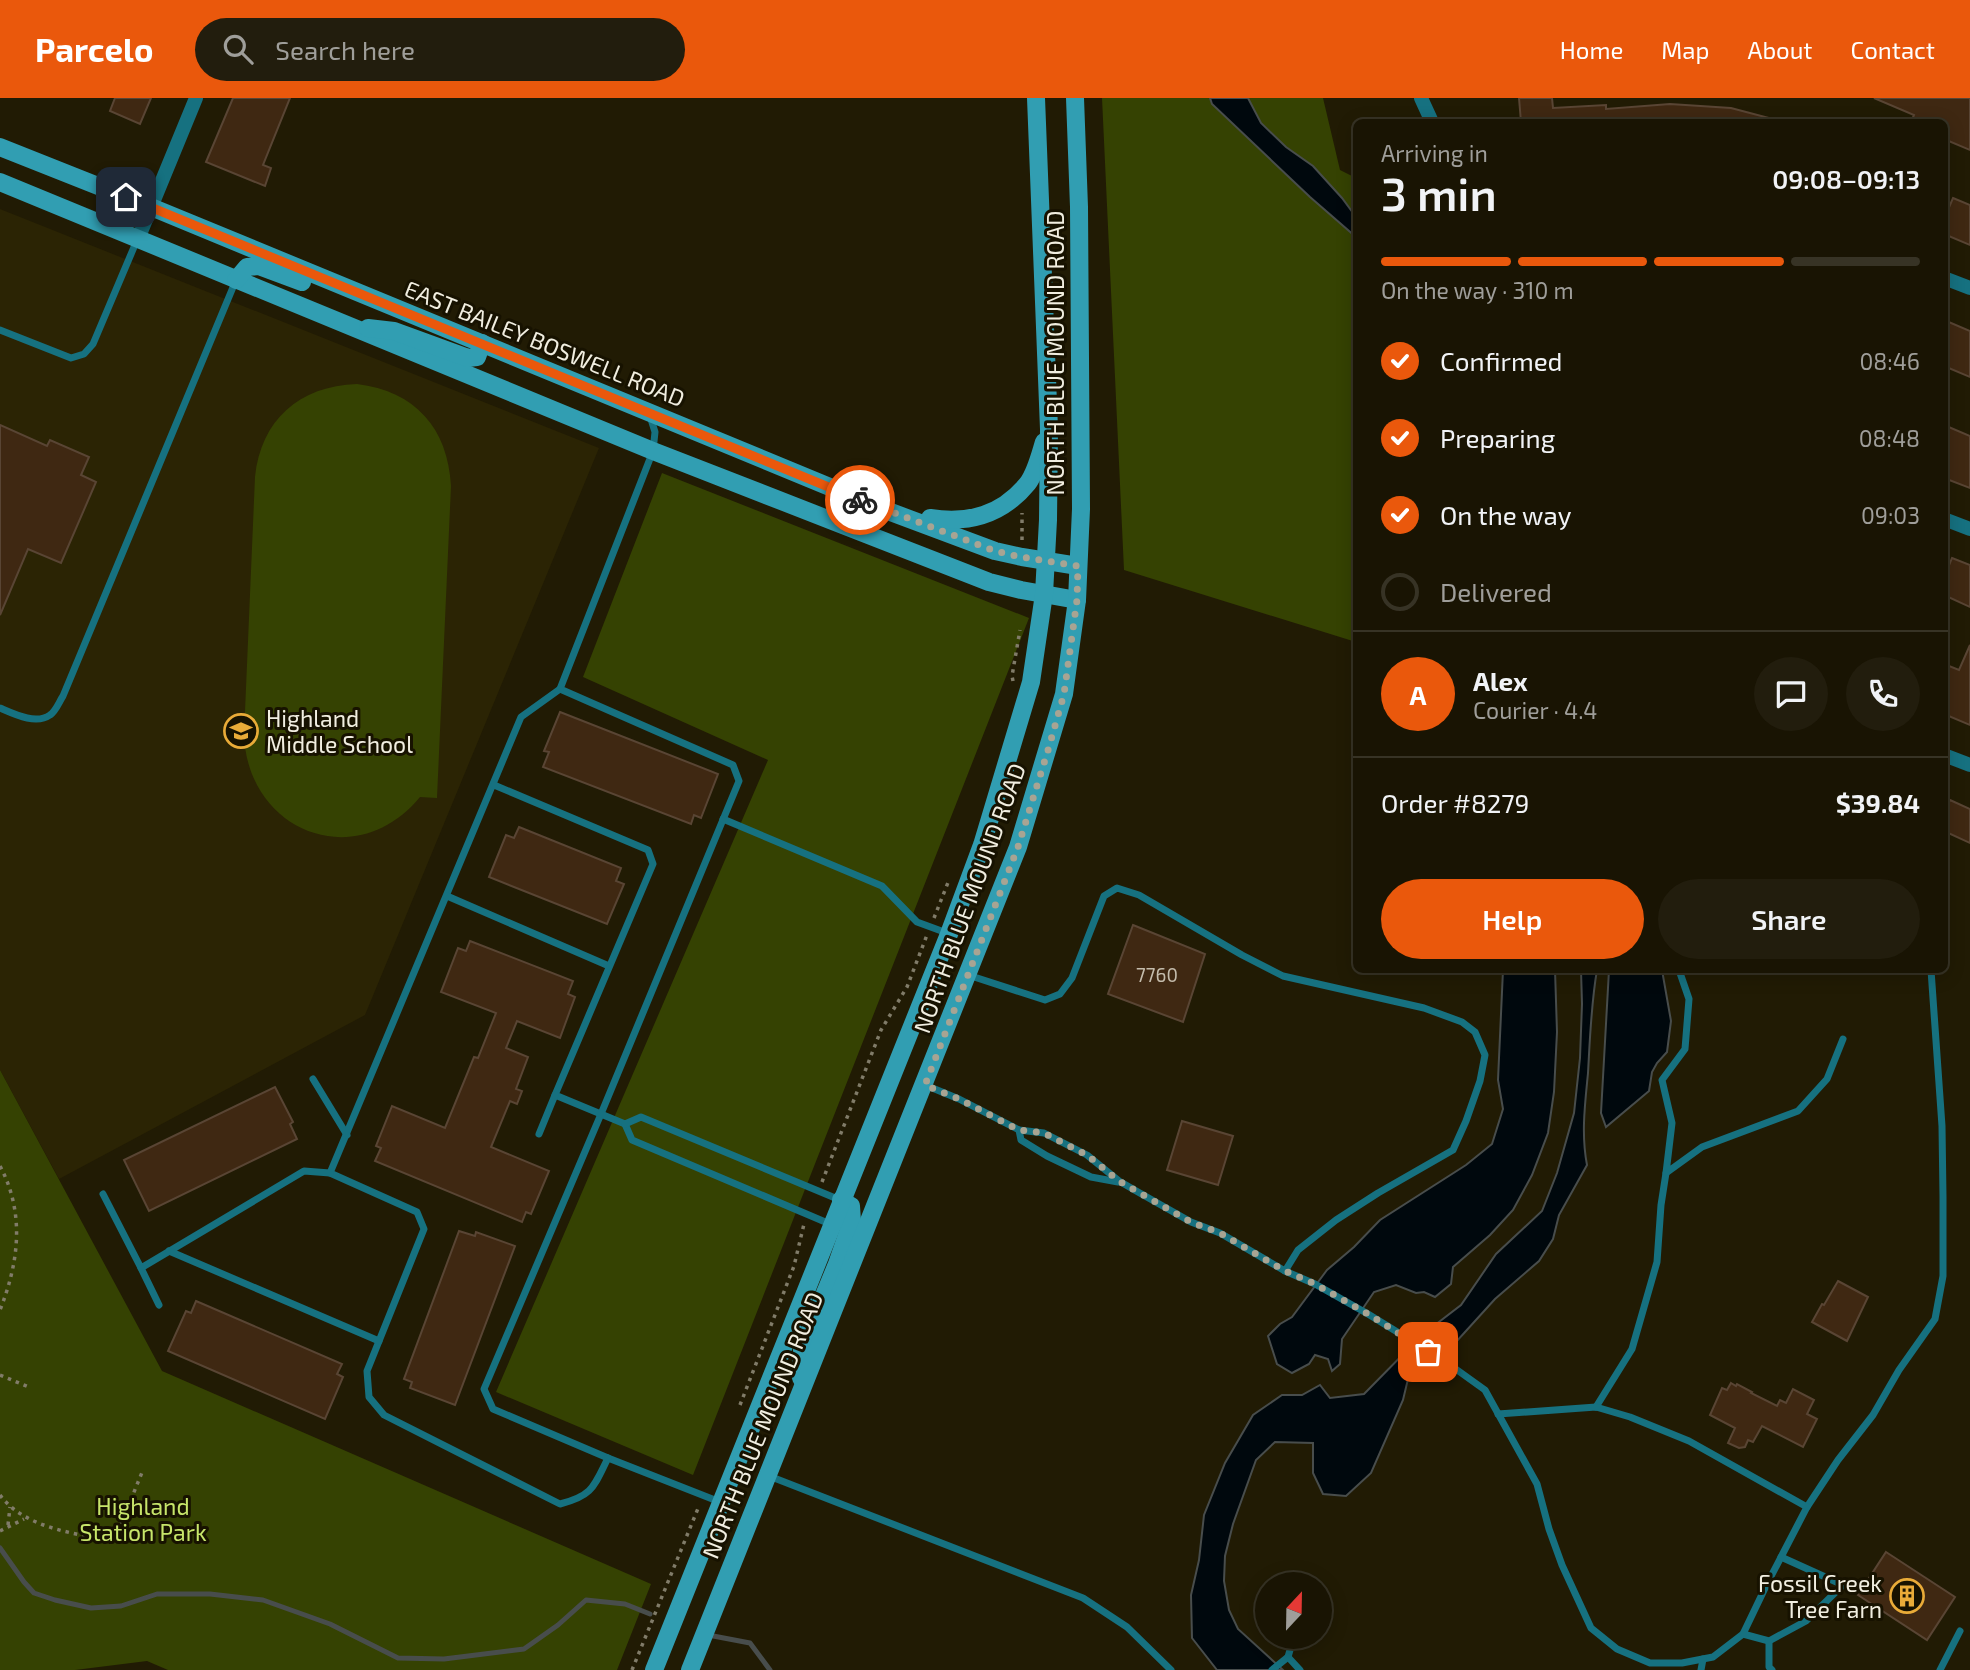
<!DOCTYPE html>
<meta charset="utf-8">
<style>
body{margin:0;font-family:"Exo 2",sans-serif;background:#221d0d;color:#f1f3f6;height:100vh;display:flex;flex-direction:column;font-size:26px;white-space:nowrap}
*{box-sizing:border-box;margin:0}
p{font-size:23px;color:#9f9e9a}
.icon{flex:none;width:38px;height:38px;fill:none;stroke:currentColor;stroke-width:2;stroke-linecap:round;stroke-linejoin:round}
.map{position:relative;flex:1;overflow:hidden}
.panel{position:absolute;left:1353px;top:21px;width:595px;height:854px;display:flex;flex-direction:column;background:#191403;border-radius:10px;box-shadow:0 4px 18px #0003,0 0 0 2px #373325}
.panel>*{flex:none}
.needle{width:46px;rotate:22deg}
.tools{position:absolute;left:1255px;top:1474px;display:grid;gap:14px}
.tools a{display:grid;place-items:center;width:77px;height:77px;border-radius:50%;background:#191403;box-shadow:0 4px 18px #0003,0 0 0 2px #373325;font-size:35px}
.pin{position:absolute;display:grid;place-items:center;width:60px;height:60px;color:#fff;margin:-30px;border-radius:14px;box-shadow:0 4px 10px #0006}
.courier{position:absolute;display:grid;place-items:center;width:70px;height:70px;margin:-35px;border:5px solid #ea580c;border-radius:50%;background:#fff;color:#222;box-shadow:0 2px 9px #0007}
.headline em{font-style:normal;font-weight:600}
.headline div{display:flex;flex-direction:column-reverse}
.headline{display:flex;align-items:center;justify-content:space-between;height:119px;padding:0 28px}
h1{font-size:46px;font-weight:600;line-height:52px}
.bar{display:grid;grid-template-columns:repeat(4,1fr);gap:10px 7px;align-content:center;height:84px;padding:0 28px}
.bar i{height:9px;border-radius:5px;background:#373325}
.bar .current{background:#ea580c}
.bar p{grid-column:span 4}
.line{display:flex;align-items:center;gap:18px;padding:0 28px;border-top:2px solid #373325}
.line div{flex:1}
.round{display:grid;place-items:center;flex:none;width:74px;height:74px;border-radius:37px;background:#221d0d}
ol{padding:0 28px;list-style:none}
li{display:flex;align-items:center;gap:21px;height:77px}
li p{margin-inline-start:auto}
li .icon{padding:7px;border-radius:50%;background:#ea580c;color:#fff;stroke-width:4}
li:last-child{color:#9f9e9a}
li i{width:38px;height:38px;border:4px solid #373325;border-radius:50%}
.button{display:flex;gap:14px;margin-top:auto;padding:14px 28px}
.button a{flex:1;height:80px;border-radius:42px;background:#ea580c;color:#fff;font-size:28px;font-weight:600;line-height:80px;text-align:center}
.button a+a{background:#221d0d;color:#f1f3f6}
header{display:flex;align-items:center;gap:42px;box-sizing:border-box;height:98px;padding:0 35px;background:#ea580c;color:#fff}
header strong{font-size:33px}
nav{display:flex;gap:38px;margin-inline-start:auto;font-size:24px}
.search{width:490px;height:63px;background:#221d0d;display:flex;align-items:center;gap:18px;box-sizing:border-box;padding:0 24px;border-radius:38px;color:#9f9e9a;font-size:26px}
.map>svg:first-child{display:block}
</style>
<header>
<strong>Parcelo</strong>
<div class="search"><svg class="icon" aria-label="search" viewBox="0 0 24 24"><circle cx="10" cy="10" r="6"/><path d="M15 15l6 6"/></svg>Search here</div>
<nav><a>Home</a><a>Map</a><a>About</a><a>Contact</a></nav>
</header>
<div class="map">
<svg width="1970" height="1572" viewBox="0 0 1970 1572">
<rect width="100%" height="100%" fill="#211b04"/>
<polygon fill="#2b2404" points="0,111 599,350 365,917 59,1081 0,972"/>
<g fill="#354202">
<polygon points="1102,0 1323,0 1340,72 1356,80 1356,544 1124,472"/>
<path d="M357 286C415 293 448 330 451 388L437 700 420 699C357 776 248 735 244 637L255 379C261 322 299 288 357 286Z"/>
<polygon points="662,375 1029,520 693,1377 496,1294 768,662 583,579"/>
<polygon points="0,972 162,1273 651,1486 617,1572 168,1572 147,1563 75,1572 0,1572"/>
</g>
<g fill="#00080d" stroke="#484d4c" stroke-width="2">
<polygon points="1210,0 1248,0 1261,25 1286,49 1313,68 1342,100 1356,119 1356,139 1310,99 1212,6"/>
<polygon points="1503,872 1555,872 1557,934 1554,994 1548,1035 1532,1077 1513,1112 1490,1137 1453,1169 1451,1186 1435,1199 1424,1194 1416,1195 1396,1187 1374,1194 1342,1241 1340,1266 1332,1273 1328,1261 1315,1257 1309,1266 1292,1275 1277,1266 1268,1238 1280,1226 1292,1219 1327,1172 1354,1149 1380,1122 1466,1067 1492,1046 1503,1011 1498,982"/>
<path d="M1581 872H1597C1591 906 1590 940 1588 975 1585 1006 1581 1036 1587 1067L1559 1117 1553 1141 1539 1163 1495 1201 1456 1244 1408 1281 1403 1302 1371 1375 1346 1398 1323 1396 1313 1375V1345L1275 1344 1256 1362 1233 1426 1225 1458 1224 1483 1229 1512 1238 1531 1283 1572H1217L1192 1540 1191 1497 1199 1462 1204 1417 1225 1365 1253 1317 1282 1297H1302L1320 1287 1330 1300 1364 1296 1422 1237 1461 1207 1496 1156 1542 1113 1557 1075 1574 1015 1580 960 1582 906Z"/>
<polygon points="1609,872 1662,872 1671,923 1667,954 1657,965 1652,974 1649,993 1606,1029 1601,1015"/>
</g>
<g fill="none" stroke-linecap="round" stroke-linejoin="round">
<g stroke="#484d4c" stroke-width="5">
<polyline points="0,1450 24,1484 34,1495 55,1502 91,1510 121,1508 157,1496 210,1496 263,1502 330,1526 398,1560 444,1561 524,1551 558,1527 586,1502 625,1506 650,1516"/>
<polyline points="708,1537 750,1545 770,1572"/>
</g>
</g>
<g fill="#3f2812" stroke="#594534" stroke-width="2">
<polygon points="115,0 151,0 140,26 110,13"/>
<polygon points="233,0 290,0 263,67 271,70 265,88 206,64"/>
<polygon points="1519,0 1552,0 1553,10 1606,7 1606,11 1670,6 1731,10 1769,20 1769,24 1521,24"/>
<polygon points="1874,0 1970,0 1970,52 1944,41 1944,24 1911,24 1914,17"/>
<polygon points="1953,100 1970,107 1970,147 1944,136 1944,121"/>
<polygon points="1944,222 1970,233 1970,279 1944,268"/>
<polygon points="0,327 47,348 50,342 89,359 81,377 96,384 61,465 28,451 0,517"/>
<polygon points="1944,327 1970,338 1970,390 1944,380"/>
<polygon points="1952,460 1970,467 1970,509 1944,497 1944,480"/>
<polygon points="1970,547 1970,627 1944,616 1944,566 1959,572"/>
<polygon points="560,614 718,676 701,720 694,717 691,726 543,669 549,654 544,653"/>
<polygon points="1950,702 1970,711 1970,745 1944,733 1944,715"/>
<polygon points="519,729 621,770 616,783 624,786 607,826 489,779 506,737 514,740"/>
<polygon points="1133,827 1205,856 1183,924 1108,896"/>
<polygon points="470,843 573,883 568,896 575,899 560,940 517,923 506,950 528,959 516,991 522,993 517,1006 510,1003 491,1049 549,1073 531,1116 526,1114 522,1124 375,1063 381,1050 376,1048 392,1008 445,1030 474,959 478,960 496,915 441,894 458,850 466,853"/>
<polygon points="275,989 293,1024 290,1026 297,1041 149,1113 124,1062"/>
<polygon points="1182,1023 1233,1038 1218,1087 1167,1072"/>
<polygon points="459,1133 475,1138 476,1134 515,1148 455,1307 410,1290 412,1284 404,1281"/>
<polygon points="1838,1183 1868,1199 1847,1243 1812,1224 1822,1206 1824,1207"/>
<polygon points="196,1203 342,1266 337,1276 343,1279 325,1321 168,1253 186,1213 191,1215"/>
<polygon points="1731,1285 1736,1288 1737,1286 1752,1294 1751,1295 1777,1308 1780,1302 1786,1305 1793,1291 1814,1302 1807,1316 1817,1321 1803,1349 1762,1328 1753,1344 1748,1342 1745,1349 1739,1350 1728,1345 1735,1330 1710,1317 1722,1290 1727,1292"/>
<polygon points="1886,1454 1955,1499 1927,1542 1858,1497"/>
</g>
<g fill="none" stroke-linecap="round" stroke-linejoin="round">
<g stroke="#817c69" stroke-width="3.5" stroke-dasharray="3.5 5" stroke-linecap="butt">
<polyline points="1022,442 1022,415"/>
<polyline points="1013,583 1012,578 1020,532"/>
<polyline points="934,820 949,782"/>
<path d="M0 1068C25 1115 19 1164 0 1212"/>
<polyline points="822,1084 881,932 907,889 927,837"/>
<polyline points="0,1277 31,1290"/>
<polyline points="740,1307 794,1168 804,1126"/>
<path d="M0 1397C24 1430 76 1436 114 1443L143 1372"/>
<polyline points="8,1427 10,1409"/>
<polyline points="0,1433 24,1421"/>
<polyline points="632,1572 699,1408"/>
</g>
<g stroke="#167180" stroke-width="7">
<polyline points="0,232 71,260 84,256 93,246 137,142"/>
<polyline points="650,318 655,334 653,353 560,591 733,667 739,683 601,1016 484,1291 493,1311 608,1360 720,1404"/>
<path d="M560 591 521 619 330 1075 417 1114 424 1131 367 1273 369 1299 384 1317 560 1406C593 1398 594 1388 608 1360"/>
<path d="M0 610C14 616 36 627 50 617 56 613 59 604 63 598L236 182"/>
<polyline points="494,687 648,752 653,766 555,997 625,1026 632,1042 830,1126"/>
<polyline points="723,721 882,788 917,824 947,835"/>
<polyline points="447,798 609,868"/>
<polyline points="1679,872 1689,901 1685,951 1662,982 1672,1025 1666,1075 1702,1049 1798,1013 1827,981 1843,941"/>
<polyline points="313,981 347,1037"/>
<polyline points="925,987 959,1001 1019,1032 1044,1035 1087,1057 1119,1083 1138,1094 1191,1124 1220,1135 1285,1173 1298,1152 1336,1122 1378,1095 1453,1052 1466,1023 1480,983 1485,957 1475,934 1462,924 1424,910 1283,878 1242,857 1139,797 1117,790 1104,798 1072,880 1060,896 1045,902 968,877"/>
<polyline points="625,1026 641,1019 840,1102"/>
<polyline points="1019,1032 1021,1042 1047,1058 1091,1079 1118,1084"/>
<polyline points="539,1036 555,997"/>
<polyline points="103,1096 141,1170 304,1073 330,1075"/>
<polyline points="169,1153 379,1243"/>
<polyline points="141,1170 159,1207"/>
<polyline points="1285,1173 1315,1186 1368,1216 1446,1264 1485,1292 1537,1386 1549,1431 1562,1467 1591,1530 1617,1551 1650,1565 1682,1565 1713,1559 1743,1536 1767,1486 1807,1409 1838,1362 1873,1317 1899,1272 1935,1221 1943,1178 1943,1099 1942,1028 1931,872"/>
<polyline points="1596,1309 1632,1251 1657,1164 1661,1107 1666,1075"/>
<polyline points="1498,1316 1596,1309 1630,1319 1689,1343 1807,1409"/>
<polyline points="769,1378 1083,1500 1127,1529 1171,1572"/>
<polyline points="1743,1536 1769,1543 1806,1523 1843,1487 1781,1459"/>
<polyline points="1294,1538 1288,1559 1300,1572"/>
<polyline points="1769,1543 1769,1569 1772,1572"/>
<polyline points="1272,1572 1288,1559"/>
<polyline points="1701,1572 1703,1561"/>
<polyline points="1940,1572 1960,1533"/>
</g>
<g stroke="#167180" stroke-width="14">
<polyline points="1421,0 1432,24"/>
<polyline points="138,141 196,0"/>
<polyline points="1944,180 1970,190"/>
<polyline points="1944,421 1970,431"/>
<polyline points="1944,657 1970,667"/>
</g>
<g stroke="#319eb2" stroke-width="18">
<polyline points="0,49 151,109 888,413 995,453 1022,459 1078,468"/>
<polyline points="0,84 653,353 989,484 1021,492 1077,502"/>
<polyline points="236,182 247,169 259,168 302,184"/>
<polyline points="368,230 394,233 468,260 477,259 482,245"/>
<path d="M930 420C969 426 1002 417 1028 385 1036 374 1040 357 1044 344"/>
<polyline points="801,1280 802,1251 837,1166 852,1123 851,1108 841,1102"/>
<polyline points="654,1572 949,836 982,747 1031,584 1044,496 1048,422 1049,331 1036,0"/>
<polyline points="690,1572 1018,749 1064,596 1077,502 1081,411 1079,109 1075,0"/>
</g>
</g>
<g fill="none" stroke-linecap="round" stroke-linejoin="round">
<polyline stroke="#a8a493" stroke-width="7" stroke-dasharray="0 12.6" points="860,402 995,453 1021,459 1078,468 1077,502 1064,596 1049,649 1018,749 925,987 959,1001 1019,1032 1044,1035 1087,1057 1119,1083 1138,1094 1191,1124 1220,1135 1285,1173 1315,1186 1368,1216 1428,1254"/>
<polyline stroke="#ea580c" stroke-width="9" points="126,99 860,402"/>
</g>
<defs>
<g id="school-ring" transform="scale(1.75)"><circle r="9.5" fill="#171200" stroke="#e9ab38" stroke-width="1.5"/><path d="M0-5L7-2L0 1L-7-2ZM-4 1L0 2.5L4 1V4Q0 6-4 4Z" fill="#e9ab38"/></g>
<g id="building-ring" transform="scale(1.75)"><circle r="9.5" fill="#171200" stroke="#e9ab38" stroke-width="1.5"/><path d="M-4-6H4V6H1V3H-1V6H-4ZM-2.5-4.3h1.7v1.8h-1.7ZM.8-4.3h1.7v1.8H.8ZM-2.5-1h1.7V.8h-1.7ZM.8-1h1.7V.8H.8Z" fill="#e9ab38"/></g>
</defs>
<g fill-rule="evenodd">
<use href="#school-ring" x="241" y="633"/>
<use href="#building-ring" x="1907" y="1498"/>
</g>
<g text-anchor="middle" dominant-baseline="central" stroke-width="6" stroke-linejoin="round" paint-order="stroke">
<g font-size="19" fill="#c4bcac">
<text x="1157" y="876">7760</text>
</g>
<g font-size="23" fill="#f1eee0" stroke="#171200">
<text transform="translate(545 245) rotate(22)">EAST BAILEY BOSWELL ROAD</text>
<text transform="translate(1055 255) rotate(-90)">NORTH BLUE MOUND ROAD</text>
<text transform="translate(969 800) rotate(-70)">NORTH BLUE MOUND ROAD</text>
<text transform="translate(762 1327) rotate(-68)">NORTH BLUE MOUND ROAD</text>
</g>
<g font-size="23" fill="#f1eee0" stroke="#171200" text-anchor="start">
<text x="266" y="620">Highland<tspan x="266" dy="26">Middle School</tspan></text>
<text x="1882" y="1485" text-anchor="end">Fossil Creek<tspan x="1882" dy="26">Tree Farn</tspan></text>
</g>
<g font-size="23" fill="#c7e56a" stroke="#171200">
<text x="143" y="1408">Highland<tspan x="143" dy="26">Station Park</tspan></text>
</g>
</g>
</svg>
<div class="tools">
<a><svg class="needle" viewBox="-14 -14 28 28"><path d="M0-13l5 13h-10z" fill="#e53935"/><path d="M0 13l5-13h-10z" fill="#9f9e9a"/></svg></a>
</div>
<div class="pin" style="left:1428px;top:1254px;background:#ea580c"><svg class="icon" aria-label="bag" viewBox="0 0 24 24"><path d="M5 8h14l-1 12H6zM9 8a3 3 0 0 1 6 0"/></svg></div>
<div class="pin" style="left:126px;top:99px;background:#1f2937"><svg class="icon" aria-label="home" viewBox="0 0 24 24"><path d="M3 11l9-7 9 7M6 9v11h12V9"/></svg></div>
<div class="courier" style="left:860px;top:402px"><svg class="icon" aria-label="bike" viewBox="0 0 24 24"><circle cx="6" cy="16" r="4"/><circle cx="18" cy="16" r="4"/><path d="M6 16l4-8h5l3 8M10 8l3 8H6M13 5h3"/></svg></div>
<section class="panel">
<div class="headline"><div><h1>3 min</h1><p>Arriving in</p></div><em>09:08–09:13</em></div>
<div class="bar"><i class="current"></i><i class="current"></i><i class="current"></i><i></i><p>On the way · 310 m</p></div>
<ol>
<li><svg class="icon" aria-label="check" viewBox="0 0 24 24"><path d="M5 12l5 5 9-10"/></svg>Confirmed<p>08:46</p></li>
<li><svg class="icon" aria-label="check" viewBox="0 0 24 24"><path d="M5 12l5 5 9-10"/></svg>Preparing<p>08:48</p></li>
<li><svg class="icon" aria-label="check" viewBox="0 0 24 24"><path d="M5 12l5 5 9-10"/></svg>On the way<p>09:03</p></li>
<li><i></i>Delivered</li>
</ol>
<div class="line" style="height:126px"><b class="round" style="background:#ea580c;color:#fff">A</b><div><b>Alex</b><p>Courier · 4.4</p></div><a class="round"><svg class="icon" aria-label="chat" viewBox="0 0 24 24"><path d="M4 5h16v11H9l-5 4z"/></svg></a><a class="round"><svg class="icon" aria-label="phone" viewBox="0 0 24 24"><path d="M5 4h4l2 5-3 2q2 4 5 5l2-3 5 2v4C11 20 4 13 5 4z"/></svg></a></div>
<div class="line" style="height:91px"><div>Order #8279</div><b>$39.84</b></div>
<div class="button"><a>Help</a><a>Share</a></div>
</section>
</div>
